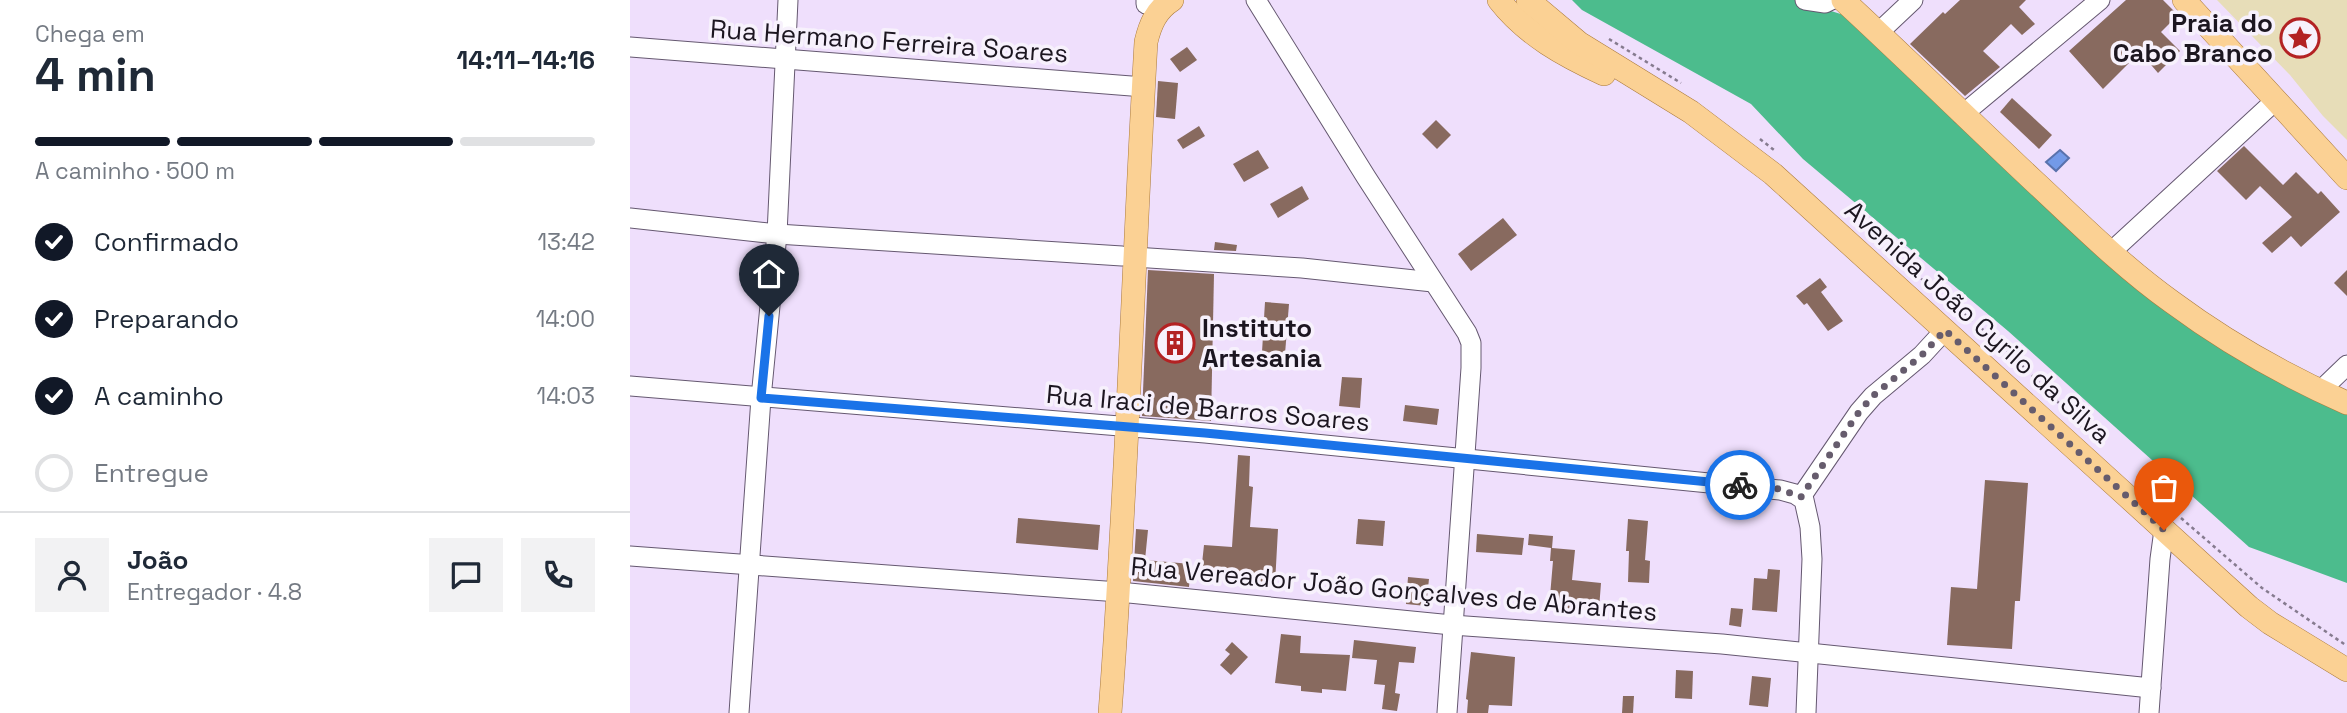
<!DOCTYPE html>
<html lang="pt">
<meta charset="utf-8">
<style>
body{margin:0;font-family:"Space Grotesk",sans-serif;background:#f2f2f3;color:#1f2937;height:100vh;display:flex;flex-direction:column;font-size:26px;white-space:nowrap}
*{box-sizing:border-box;margin:0}
p{font-size:23px;color:#747a83}
.icon{flex:none;width:38px;height:38px;fill:none;stroke:currentColor;stroke-width:2;stroke-linecap:round;stroke-linejoin:round}
.map{position:relative;flex:1;overflow:hidden}
.panel{display:flex;flex-direction:column;background:#fff;width:630px}
.panel>*{flex:none}
.pin{position:absolute;display:grid;place-items:center;width:60px;height:60px;color:#fff;margin:-72px -30px;border-radius:50% 50% 50% 0;rotate:-45deg;box-shadow:0 0 7px #0007}
.pin .icon{rotate:45deg}
.courier{position:absolute;display:grid;place-items:center;width:70px;height:70px;margin:-35px;border:5px solid #1a73e8;border-radius:50%;background:#fff;color:#222;box-shadow:0 2px 9px #0007}
.summary em{font-style:normal;font-weight:600}
.summary div{display:flex;flex-direction:column-reverse}
.summary{display:flex;align-items:center;justify-content:space-between;height:119px;padding:0 35px}
h1{font-size:46px;font-weight:600;line-height:52px}
.bar{display:grid;grid-template-columns:repeat(4,1fr);gap:10px 7px;align-content:center;height:84px;padding:0 35px}
.bar i{height:9px;border-radius:5px;background:#e0e1e3}
.bar .selected{background:#111827}
.bar p{grid-column:span 4}
.line{display:flex;align-items:center;gap:18px;padding:0 35px;border-top:2px solid #e0e1e3}
.line div{flex:1}
.round{display:grid;place-items:center;flex:none;width:74px;height:74px;border-radius:0px;background:#f2f2f3}
ol{padding:0 35px;list-style:none}
li{display:flex;align-items:center;gap:21px;height:77px}
li p{margin-inline-start:auto}
li .icon{padding:7px;border-radius:50%;background:#111827;color:#fff;stroke-width:4}
li:last-child{color:#747a83}
li i{width:38px;height:38px;border:4px solid #e0e1e3;border-radius:50%}
main{display:flex;flex:1;min-height:0}
.map>svg:first-child{display:block}
</style>
<main>
<section class="panel">
<div class="summary"><div><h1>4 min</h1><p>Chega em</p></div><em>14:11–14:16</em></div>
<div class="bar"><i class="selected"></i><i class="selected"></i><i class="selected"></i><i></i><p>A caminho · 500 m</p></div>
<ol>
<li><svg class="icon" aria-label="check" viewBox="0 0 24 24"><path d="M5 12l5 5 9-10"/></svg>Confirmado<p>13:42</p></li>
<li><svg class="icon" aria-label="check" viewBox="0 0 24 24"><path d="M5 12l5 5 9-10"/></svg>Preparando<p>14:00</p></li>
<li><svg class="icon" aria-label="check" viewBox="0 0 24 24"><path d="M5 12l5 5 9-10"/></svg>A caminho<p>14:03</p></li>
<li><i></i>Entregue</li>
</ol>
<div class="line" style="height:126px"><a class="round"><svg class="icon" aria-label="person" viewBox="0 0 24 24"><circle cx="12" cy="8" r="4"/><path d="M4 21q1-7 8-7t8 7"/></svg></a><div><b>João</b><p>Entregador · 4.8</p></div><a class="round"><svg class="icon" aria-label="chat" viewBox="0 0 24 24"><path d="M4 5h16v11H9l-5 4z"/></svg></a><a class="round"><svg class="icon" aria-label="phone" viewBox="0 0 24 24"><path d="M5 4h4l2 5-3 2q2 4 5 5l2-3 5 2v4C11 20 4 13 5 4z"/></svg></a></div>
</section>
<div class="map">
<svg width="1717" height="713" viewBox="0 0 1717 713">
<rect width="100%" height="100%" fill="#efdffc"/>
<polygon fill="#4cbc8d" points="942,0 1166,0 1217,16 1267,59 1466,254 1579,339 1717,410 1717,583 1619,547 1378,331 1173,159 1121,104 952,10"/>
<polygon fill="#e7ddb8" points="1587,0 1717,0 1717,140 1693,116 1660,75"/>
<polygon fill="#739ae8" stroke="#5972ac" stroke-width="2" points="1430,150 1439,158 1426,171 1416,162"/>
<g fill="#886a5f">
<polygon points="1330,0 1396,0 1389,7 1405,24 1392,35 1381,24 1353,51 1370,67 1335,96 1280,44 1313,12 1315,14"/>
<polygon points="1496,0 1533,0 1548,15 1531,32 1550,51 1528,73 1510,52 1473,89 1439,51"/>
<polygon points="557,47 567,60 550,72 540,59"/>
<polygon points="528,81 548,83 545,119 526,117"/>
<polygon points="1382,98 1422,135 1409,149 1370,112"/>
<polygon points="806,120 821,135 807,149 792,134"/>
<polygon points="569,126 575,136 553,149 547,140"/>
<polygon points="1614,146 1653,185 1666,172 1688,194 1691,191 1710,212 1671,247 1661,236 1642,253 1632,243 1662,217 1630,186 1616,200 1587,171"/>
<polygon points="628,150 639,168 614,182 603,164"/>
<polygon points="672,186 679,199 648,218 640,204"/>
<polygon points="873,218 887,235 841,271 828,254"/>
<polygon points="585,242 607,245 606,251 584,250"/>
<polygon points="518,270 584,274 581,421 512,416"/>
<polygon points="1717,270 1717,296 1704,283"/>
<polygon points="1190,278 1197,287 1191,292 1213,321 1198,331 1177,303 1174,305 1166,296"/>
<polygon points="635,302 659,304 655,354 632,352"/>
<polygon points="712,377 732,378 730,408 709,406"/>
<polygon points="775,405 809,409 807,425 773,421"/>
<polygon points="608,455 620,456 619,486 623,487 620,527 648,529 645,584 622,583 623,575 571,573 574,545 602,547"/>
<polygon points="1355,480 1398,483 1390,601 1385,601 1382,649 1317,645 1321,587 1347,589"/>
<polygon points="388,518 470,525 468,550 386,543"/>
<polygon points="728,519 755,521 753,546 726,544"/>
<polygon points="998,519 1018,521 1015,560 1020,561 1019,583 998,582 999,551 996,551"/>
<polygon points="506,529 518,530 515,560 561,564 559,587 503,581"/>
<polygon points="847,534 894,538 892,555 846,552"/>
<polygon points="899,534 923,536 922,548 945,550 942,580 971,583 969,609 940,606 939,610 919,608 923,561 920,561 921,548 898,545"/>
<polygon points="1138,569 1150,570 1147,612 1122,610 1124,578 1137,579"/>
<polygon points="778,577 799,579 796,606 776,604"/>
<polygon points="1101,608 1113,609 1111,627 1099,625"/>
<polygon points="651,634 671,636 670,653 720,655 716,691 692,689 692,693 671,691 671,686 645,683"/>
<polygon points="724,640 786,647 784,663 769,662 765,693 770,694 767,711 752,709 755,685 744,684 747,660 722,658"/>
<polygon points="602,642 618,657 601,675 590,665 600,654 595,650"/>
<polygon points="841,652 885,657 882,706 859,705 858,713 837,713 838,700 836,699"/>
<polygon points="1046,670 1063,671 1062,699 1045,698"/>
<polygon points="1122,676 1141,678 1138,707 1119,705"/>
<polygon points="993,696 1004,696 1003,713 992,713"/>
</g>
<g fill="none" stroke-linecap="round" stroke-linejoin="round">
<g stroke="#655870" stroke-width="21">
<g id="minor">
<polyline points="516,0 516,4"/>
<polyline points="626,0 736,177 837,333 841,343 841,368 817,713"/>
<polyline points="1175,0 1195,3 1201,0"/>
<polyline points="1248,33 1283,0"/>
<polyline points="0,47 514,87"/>
<polyline points="1332,115 1470,0"/>
<polyline points="0,218 147,234 492,256"/>
<polyline points="1481,252 1646,100"/>
<polyline points="504,257 672,268 803,282"/>
<polyline points="0,386 575,433 1150,490 1165,494 1174,500 1180,527 1182,559 1176,713"/>
<polyline points="1690,391 1717,365"/>
<polyline points="1171,497 1229,412 1243,396 1292,355 1315,330"/>
<polyline points="0,556 489,592 822,625 1092,644 1521,688"/>
<polyline points="109,713 131,398 147,234 158,0"/>
<polyline points="1519,713 1530,559 1534,530"/>
</g>
</g>
<g stroke="#ab7b3d" stroke-width="24">
<g id="major">
<path d="M869 0C896 35 935 56 974 74"/>
<polyline points="898,0 949,43 1061,112 1143,174 1619,607 1640,623 1717,670"/>
<path d="M1213 0C1278 60 1341 122 1406 183 1450 224 1493 267 1542 302 1596 342 1656 376 1717 403"/>
<polyline points="1554,0 1717,178"/>
<path d="M480 713C497 490 503 266 516 42 520 25 526 10 542 0"/>
</g>
</g>
<g stroke="#867b8f" stroke-width="2.5" stroke-dasharray="3.5 3.5" stroke-linecap="butt">
<polyline points="979,39 1051,83"/>
<polyline points="1130,139 1144,150"/>
<polyline points="1248,243 1374,347 1466,441"/>
<polyline points="1551,518 1632,588 1717,646"/>
</g>
<use href="#minor" stroke="#fff" stroke-width="19"/>
<use href="#major" stroke="#fbd194" stroke-width="23"/>
</g>
<g fill="none" stroke-linecap="round" stroke-linejoin="round">
<polyline stroke="#665c6d" stroke-width="7" stroke-dasharray="0 12.6" points="1110,485 1150,489 1171,497 1229,412 1243,396 1292,355 1315,330 1534,530"/>
<polyline stroke="#1a73e8" stroke-width="9" points="139,316 131,398 575,433 1110,485"/>
</g>
<defs>
<g id="sight-ring" transform="scale(2.0125)"><circle r="9.5" fill="#f7f1fc" stroke="#b32223" stroke-width="1.5"/><path d="M0-6L1.8-2.2L6-1.7L2.9 1.2L3.7 5.4L0 3.3L-3.7 5.4L-2.9 1.2L-6-1.7L-1.8-2.2Z" fill="#b32223"/></g>
<g id="building-ring" transform="scale(2.0125)"><circle r="9.5" fill="#f7f1fc" stroke="#b32223" stroke-width="1.5"/><path d="M-4-6H4V6H1V3H-1V6H-4ZM-2.5-4.3h1.7v1.8h-1.7ZM.8-4.3h1.7v1.8H.8ZM-2.5-1h1.7V.8h-1.7ZM.8-1h1.7V.8H.8Z" fill="#b32223"/></g>
</defs>
<g fill-rule="evenodd">
<use href="#sight-ring" x="1670" y="38"/>
<use href="#building-ring" x="545" y="343"/>
</g>
<g text-anchor="middle" dominant-baseline="central" stroke-width="7" stroke-linejoin="round" paint-order="stroke">
<g font-size="26" font-weight="bold" fill="#1c1620" stroke="#f7f1fc" text-anchor="end">
<text x="1643" y="23">Praia do<tspan x="1643" dy="30">Cabo Branco</tspan></text>
<text x="572" y="328" text-anchor="start">Instituto<tspan x="572" dy="30">Artesania</tspan></text>
</g>
<g font-size="26" fill="#1c1620" stroke="#f7f1fc">
<text transform="translate(259 41) rotate(4)">Rua Hermano Ferreira Soares</text>
<text transform="translate(1348 322) rotate(42)">Avenida João Cyrilo da Silva</text>
<text transform="translate(578 408) rotate(5)">Rua Iraci de Barros Soares</text>
<text transform="translate(764 589) rotate(5)">Rua Vereador João Gonçalves de Abrantes</text>
</g>
</g>
</svg>
<div class="pin" style="left:1534px;top:530px;background:#ea580c"><svg class="icon" aria-label="bag" viewBox="0 0 24 24"><path d="M5 8h14l-1 12H6zM9 8a3 3 0 0 1 6 0"/></svg></div>
<div class="pin" style="left:139px;top:316px;background:#1f2937"><svg class="icon" aria-label="home" viewBox="0 0 24 24"><path d="M3 11l9-7 9 7M6 9v11h12V9"/></svg></div>
<div class="courier" style="left:1110px;top:485px"><svg class="icon" aria-label="bike" viewBox="0 0 24 24"><circle cx="6" cy="16" r="4"/><circle cx="18" cy="16" r="4"/><path d="M6 16l4-8h5l3 8M10 8l3 8H6M13 5h3"/></svg></div>
</div>
</main>
